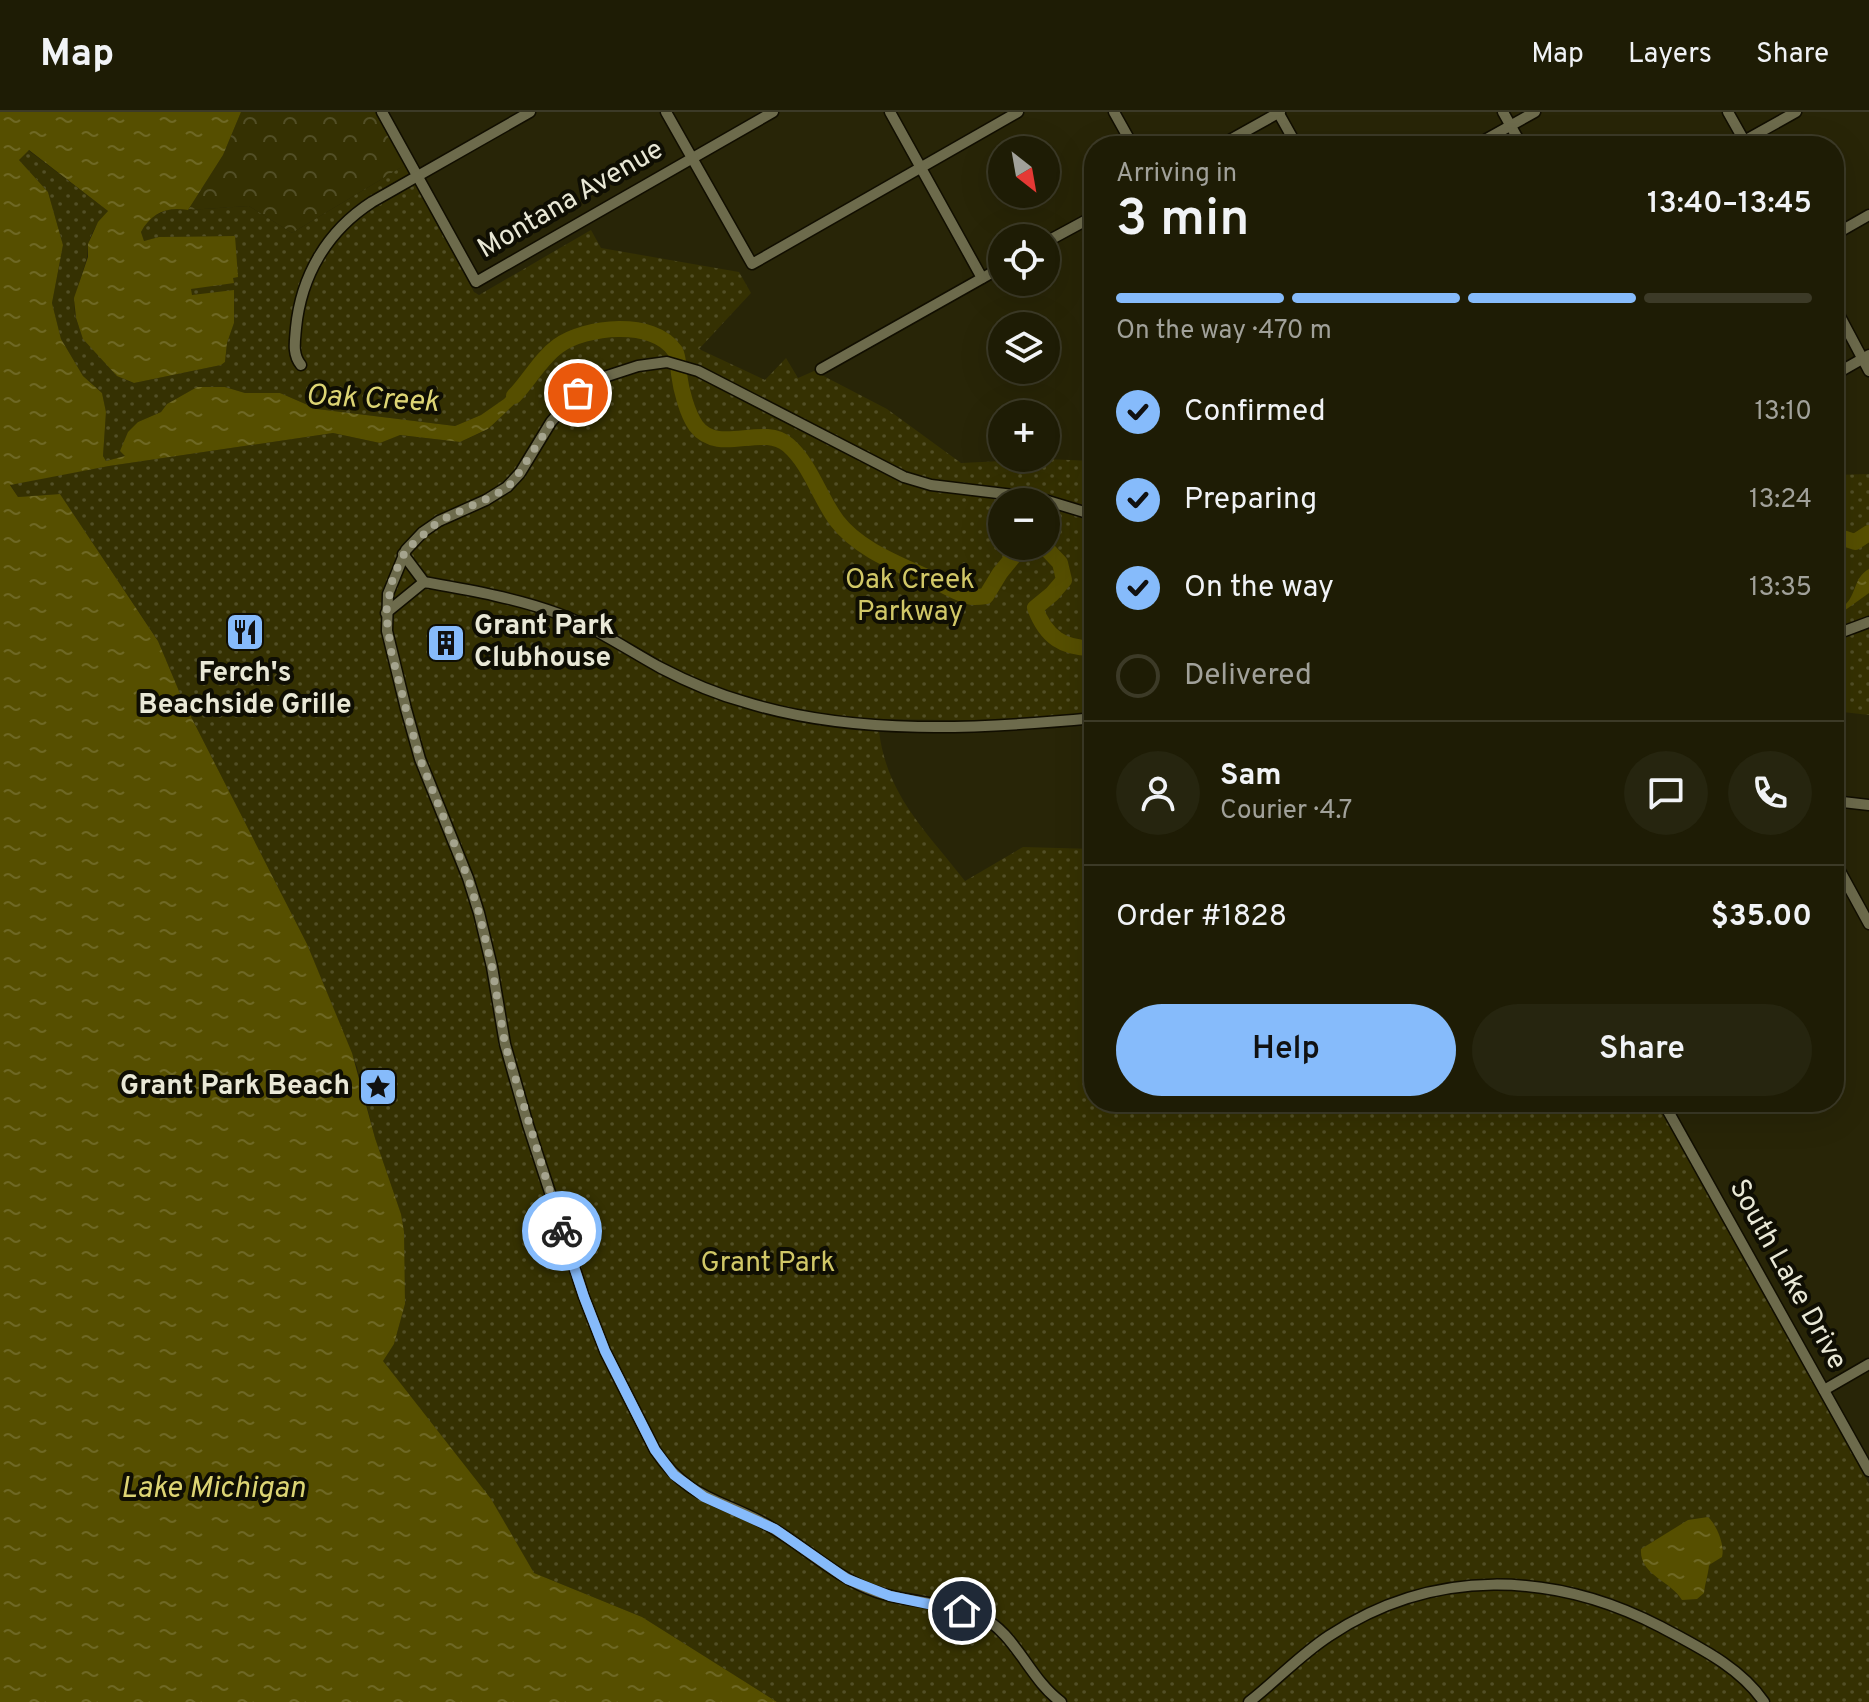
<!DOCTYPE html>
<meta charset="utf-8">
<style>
body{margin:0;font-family:Overpass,sans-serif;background:#26250f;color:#f1f3f6;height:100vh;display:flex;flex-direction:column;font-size:30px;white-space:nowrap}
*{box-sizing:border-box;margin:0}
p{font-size:26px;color:#a1a19a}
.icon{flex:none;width:44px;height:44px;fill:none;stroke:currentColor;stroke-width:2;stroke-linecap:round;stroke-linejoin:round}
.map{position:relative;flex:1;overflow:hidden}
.panel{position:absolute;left:1084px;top:24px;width:760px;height:976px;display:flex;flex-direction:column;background:#1e1c05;border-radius:32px;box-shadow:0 8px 32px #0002,0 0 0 2px #3c3a27}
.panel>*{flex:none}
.needle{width:52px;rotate:149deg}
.tools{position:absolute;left:988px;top:24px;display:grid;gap:16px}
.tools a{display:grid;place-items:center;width:72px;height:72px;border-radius:50%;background:#1e1c05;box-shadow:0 8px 32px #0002,0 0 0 2px #3c3a27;font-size:40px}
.pin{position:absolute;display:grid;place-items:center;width:68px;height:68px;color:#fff;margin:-34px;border:4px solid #fff;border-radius:50%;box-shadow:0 2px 8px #0007}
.courier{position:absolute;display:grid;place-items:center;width:80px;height:80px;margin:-40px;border:6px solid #86bbfb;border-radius:50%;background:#fff;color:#222;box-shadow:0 2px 10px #0007}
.headline em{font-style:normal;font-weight:600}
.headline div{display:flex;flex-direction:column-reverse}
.headline{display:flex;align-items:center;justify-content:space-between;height:136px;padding:0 32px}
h1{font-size:52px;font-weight:600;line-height:60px}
.bar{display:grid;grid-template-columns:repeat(4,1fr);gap:12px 8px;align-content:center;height:96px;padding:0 32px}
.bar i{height:10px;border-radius:6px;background:#3c3a27}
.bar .on{background:#86bbfb}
.bar p{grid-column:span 4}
.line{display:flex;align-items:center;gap:20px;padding:0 32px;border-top:2px solid #3c3a27}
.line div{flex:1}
.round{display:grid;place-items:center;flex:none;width:84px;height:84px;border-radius:42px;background:#26250f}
ol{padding:0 32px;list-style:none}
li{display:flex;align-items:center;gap:24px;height:88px}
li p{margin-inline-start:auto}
li .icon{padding:8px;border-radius:50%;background:#86bbfb;color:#111;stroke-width:4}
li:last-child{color:#a1a19a}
li i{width:44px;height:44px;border:4px solid #3c3a27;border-radius:50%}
.button{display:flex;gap:16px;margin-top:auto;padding:16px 32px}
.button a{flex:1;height:92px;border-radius:48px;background:#86bbfb;color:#111;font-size:32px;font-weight:600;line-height:92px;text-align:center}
.button a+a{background:#26250f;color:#f1f3f6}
header{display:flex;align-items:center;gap:48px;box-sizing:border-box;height:112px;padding:0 40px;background:#1e1c05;border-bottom:2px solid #3c3a27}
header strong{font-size:38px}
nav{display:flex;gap:44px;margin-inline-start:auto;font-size:28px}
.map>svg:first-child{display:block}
</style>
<header>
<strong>Map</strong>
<nav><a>Map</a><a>Layers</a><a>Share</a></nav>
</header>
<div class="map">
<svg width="1869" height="1590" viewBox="0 0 1869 1590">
<defs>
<pattern id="forest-crowns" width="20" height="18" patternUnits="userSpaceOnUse" patternTransform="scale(2)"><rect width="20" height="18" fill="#353102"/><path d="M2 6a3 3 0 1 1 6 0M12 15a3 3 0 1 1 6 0" fill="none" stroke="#524f26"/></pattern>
<pattern id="park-dots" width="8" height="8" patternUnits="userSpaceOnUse" patternTransform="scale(2)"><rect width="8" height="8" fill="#353102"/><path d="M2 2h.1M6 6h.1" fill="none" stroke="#524f26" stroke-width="1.8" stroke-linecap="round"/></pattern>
<pattern id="water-ripples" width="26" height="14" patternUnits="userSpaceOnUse" patternTransform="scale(2)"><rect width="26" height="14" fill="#564f00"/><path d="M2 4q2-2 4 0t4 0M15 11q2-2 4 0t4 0" fill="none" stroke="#6e6824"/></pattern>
</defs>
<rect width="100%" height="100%" fill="#282507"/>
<polygon fill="url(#forest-crowns)" points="241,0 375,0 405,53 292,121 249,94 188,98 223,43"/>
<g fill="url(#park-dots)" fill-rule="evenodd">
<path d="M28 38 108 99C100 108 92 118 89 130 87 136 88 143 86 149 71 196 66 205 101 245 111 256 119 267 134 271L221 253 225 250 227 231 234 211 191 183 190 177 233 166 235 124 160 125 144 129 141 120 149 106 174 95 188 98 249 94 292 121 405 53 474 180 479 183 591 118 601 136 739 160 751 181 699 237 765 268 786 246 798 266 814 259 887 297 961 351 1045 347 1094 349V602L1021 609 878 607C882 679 923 715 965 769L1023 735 1094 737V990H1657L1869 1372V1590H777L642 1505 534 1461 490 1387 382 1249 394 1232 405 1192 401 1102 375 1026 357 955 307 832 184 591 158 529 149 515 60 382 18 385 10 372 109 354 333 321 380 331 399 323 460 330 489 317 525 264 504 287 481 303 455 314 317 297 280 281H245L225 275H197L167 292 161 300 138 310 125 344 106 349 103 344 106 300 102 281 83 264 61 227 52 191 63 133 48 80 19 48ZM1002 390H1046V434H1002Z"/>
<polygon points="1869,362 1869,603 1834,599 1834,363"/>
</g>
<g fill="url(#water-ripples)">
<path d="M0 0H241L223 43 188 98C167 94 151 101 141 120L144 129 159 125 235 124 238 165 233 166 234 171 191 177 192 183 234 178V211L227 231 225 250 221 253 134 271 117 264 83 227 76 206 74 186 88 145V132L98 110 108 99 29 38 19 48 48 80 63 133 52 191 61 227 83 264 102 281 106 300 103 344 106 349 125 344 120 339 128 320 138 310 161 300 167 292 197 275H225L245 281H280L317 297 455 314 481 303 504 287 526 264 529 270 524 283 488 317 460 330 400 323 380 331 333 321 109 354 10 373 18 385 60 382 158 529 184 591 307 832 352 941 375 1026 401 1102 404 1120 405 1192 394 1232 383 1249 491 1387 534 1461 642 1505 777 1590H0Z"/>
<path d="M1869 457V481L1834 506V494H1844C1857 483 1853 466 1869 457Z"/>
<path d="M1708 1405C1717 1413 1725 1434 1722 1445L1709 1453C1708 1464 1705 1471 1704 1481L1697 1487 1682 1488C1671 1469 1639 1463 1641 1437L1688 1408Z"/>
</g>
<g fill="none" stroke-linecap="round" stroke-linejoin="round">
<g stroke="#564f00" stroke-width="16">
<path d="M514 284C529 269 540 247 558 234 585 214 654 207 675 239 679 246 678 254 679 262 681 278 687 301 696 314 719 344 762 311 788 333 811 353 819 385 837 409 860 439 902 453 935 469 945 474 957 481 968 484 973 486 980 485 986 484L1000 461 1022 434"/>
<polyline points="1834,423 1855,430 1869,421"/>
<path d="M1044 434 1060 451 1064 468 1052 482 1035 496C1046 525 1063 537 1094 536"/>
</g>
<g stroke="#110e00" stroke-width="13">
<g id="minor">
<polyline points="382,0 476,170 773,0"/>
<polyline points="666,0 752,152 1018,0"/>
<polyline points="890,0 982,166"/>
<polyline points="1114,0 1133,34"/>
<polyline points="1278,0 1297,34"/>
<polyline points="1503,0 1522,34"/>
<polyline points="1728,0 1746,32"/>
<polyline points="1219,34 1280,0"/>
<polyline points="1474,34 1535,0"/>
<polyline points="1735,34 1796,0"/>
<polyline points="1834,123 1869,103"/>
<polyline points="1046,130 1094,104"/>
<polyline points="1834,193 1869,259"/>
<path d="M301 253C292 242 295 229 296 216 301 164 327 119 372 90L530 0"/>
<polyline points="821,257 1002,155"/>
<polyline points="1834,263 1869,243"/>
<path d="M403 442 424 470C469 478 516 486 559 502 595 515 628 538 661 556 688 570 716 582 745 590 854 624 981 617 1094 606"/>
<polyline points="386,501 424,470"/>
<polyline points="1834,523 1869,510"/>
<polyline points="1834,689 1869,693"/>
<polyline points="1834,748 1869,812"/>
<polyline points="1663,990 1869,1359"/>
<polyline points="1824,1278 1869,1252"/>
<path d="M1061 1590C1028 1566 1016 1520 978 1503 947 1490 909 1491 877 1480 838 1467 809 1438 774 1417 726 1387 690 1391 655 1338L605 1239 584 1185 528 1013 505 932 492 855 479 801 468 766 420 647 406 597 387 519 388 482 406 438 423 420 439 409 486 388 507 375 520 361 551 310 571 287 598 267 638 254 667 250 698 259 904 365 931 373 1038 386 1094 403"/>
<path d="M1249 1590C1276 1569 1300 1543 1329 1524 1433 1455 1553 1459 1661 1515 1698 1535 1739 1554 1764 1590"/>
</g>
</g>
<use href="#minor" stroke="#6d6b4c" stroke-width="10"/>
</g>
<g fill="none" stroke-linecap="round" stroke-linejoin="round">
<polyline stroke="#a5a48e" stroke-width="8" stroke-dasharray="0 14.4" points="562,1119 505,932 492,855 479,801 468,766 420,647 406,597 391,539 386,501 393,465 406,438 439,409 497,382 513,370 559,299 578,281"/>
<polyline stroke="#86bbfb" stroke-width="10" points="562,1119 584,1185 605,1239 655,1338 674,1363 704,1385 775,1417 847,1467 890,1484 962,1499"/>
</g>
<defs>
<g id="restaurant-square" transform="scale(2)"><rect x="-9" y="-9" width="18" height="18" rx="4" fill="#86bbfb" stroke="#0f0e03"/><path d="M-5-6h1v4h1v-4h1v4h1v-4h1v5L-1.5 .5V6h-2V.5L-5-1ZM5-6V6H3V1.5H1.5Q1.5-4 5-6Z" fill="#111"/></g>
<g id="building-square" transform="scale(2)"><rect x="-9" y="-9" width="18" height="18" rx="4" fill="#86bbfb" stroke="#0f0e03"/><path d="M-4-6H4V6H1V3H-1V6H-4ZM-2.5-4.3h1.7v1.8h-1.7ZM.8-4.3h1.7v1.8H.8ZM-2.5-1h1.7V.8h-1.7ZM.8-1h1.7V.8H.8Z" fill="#111"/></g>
<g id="sight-square" transform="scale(2)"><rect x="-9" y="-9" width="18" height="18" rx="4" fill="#86bbfb" stroke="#0f0e03"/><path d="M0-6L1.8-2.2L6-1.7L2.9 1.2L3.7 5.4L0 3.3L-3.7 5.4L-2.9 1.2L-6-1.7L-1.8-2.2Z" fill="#111"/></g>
</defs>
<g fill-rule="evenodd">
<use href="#restaurant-square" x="245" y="520"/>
<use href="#building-square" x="446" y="531"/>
<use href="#sight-square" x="378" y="975"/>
</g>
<g text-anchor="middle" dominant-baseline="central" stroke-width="8" stroke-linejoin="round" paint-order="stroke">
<g font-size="28" fill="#e9e8d6" stroke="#0f0e03">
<text transform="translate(571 88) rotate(-30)">Montana Avenue</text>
<text transform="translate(1787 1163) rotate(61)">South Lake Drive</text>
</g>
<g font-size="28" fill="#d1c867" stroke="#0f0e03">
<text x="910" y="469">Oak Creek<tspan x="910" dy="32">Parkway</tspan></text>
<text x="768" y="1152">Grant Park</text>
</g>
<g font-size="28" font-weight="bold" fill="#e9e8d6" stroke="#0f0e03" text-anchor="start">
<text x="474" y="515">Grant Park<tspan x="474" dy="32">Clubhouse</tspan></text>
<text x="245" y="562" text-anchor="middle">Ferch's<tspan x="245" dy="32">Beachside Grille</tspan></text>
<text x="350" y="975" text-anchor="end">Grant Park Beach</text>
</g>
<g font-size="30" font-style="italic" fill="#ddd574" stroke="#0f0e03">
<text transform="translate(372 288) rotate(3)">Oak Creek</text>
<text x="213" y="1377">Lake Michigan</text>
</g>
</g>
</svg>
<div class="tools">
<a><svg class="needle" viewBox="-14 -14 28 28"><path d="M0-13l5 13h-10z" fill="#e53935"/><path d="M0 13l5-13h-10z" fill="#a1a19a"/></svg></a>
<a><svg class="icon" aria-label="locate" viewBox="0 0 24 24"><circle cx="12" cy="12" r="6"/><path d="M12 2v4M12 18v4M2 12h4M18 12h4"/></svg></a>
<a><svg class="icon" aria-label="layers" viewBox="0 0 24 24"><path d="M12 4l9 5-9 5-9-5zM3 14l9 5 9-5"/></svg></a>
<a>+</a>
<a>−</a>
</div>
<div class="pin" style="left:578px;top:281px;background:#ea580c"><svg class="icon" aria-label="bag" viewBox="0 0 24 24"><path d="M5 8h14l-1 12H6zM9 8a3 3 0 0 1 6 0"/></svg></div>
<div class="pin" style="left:962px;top:1499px;background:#1f2937"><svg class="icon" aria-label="home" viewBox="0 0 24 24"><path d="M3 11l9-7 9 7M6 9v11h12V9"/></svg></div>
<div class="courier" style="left:562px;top:1119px"><svg class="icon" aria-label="bike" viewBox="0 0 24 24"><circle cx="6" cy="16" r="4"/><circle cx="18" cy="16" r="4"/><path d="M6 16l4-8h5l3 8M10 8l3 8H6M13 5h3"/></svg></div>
<section class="panel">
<div class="headline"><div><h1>3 min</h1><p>Arriving in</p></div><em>13:40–13:45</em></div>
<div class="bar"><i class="on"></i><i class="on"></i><i class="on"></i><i></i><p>On the way · 470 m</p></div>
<ol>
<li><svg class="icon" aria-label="check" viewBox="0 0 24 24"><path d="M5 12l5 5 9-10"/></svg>Confirmed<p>13:10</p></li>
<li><svg class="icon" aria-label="check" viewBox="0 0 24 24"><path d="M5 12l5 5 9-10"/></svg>Preparing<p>13:24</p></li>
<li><svg class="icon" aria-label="check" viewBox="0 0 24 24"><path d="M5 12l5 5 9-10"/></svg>On the way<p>13:35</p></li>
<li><i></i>Delivered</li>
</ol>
<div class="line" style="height:144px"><a class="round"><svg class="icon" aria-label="person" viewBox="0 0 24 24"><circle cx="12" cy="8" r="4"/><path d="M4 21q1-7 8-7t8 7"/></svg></a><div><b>Sam</b><p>Courier · 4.7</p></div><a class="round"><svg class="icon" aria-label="chat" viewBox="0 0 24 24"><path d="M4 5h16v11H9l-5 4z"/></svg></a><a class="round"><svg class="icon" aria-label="phone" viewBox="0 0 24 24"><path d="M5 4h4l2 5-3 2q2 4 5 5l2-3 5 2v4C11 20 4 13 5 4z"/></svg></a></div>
<div class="line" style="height:104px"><div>Order #1828</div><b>$35.00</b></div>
<div class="button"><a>Help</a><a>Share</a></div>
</section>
</div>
